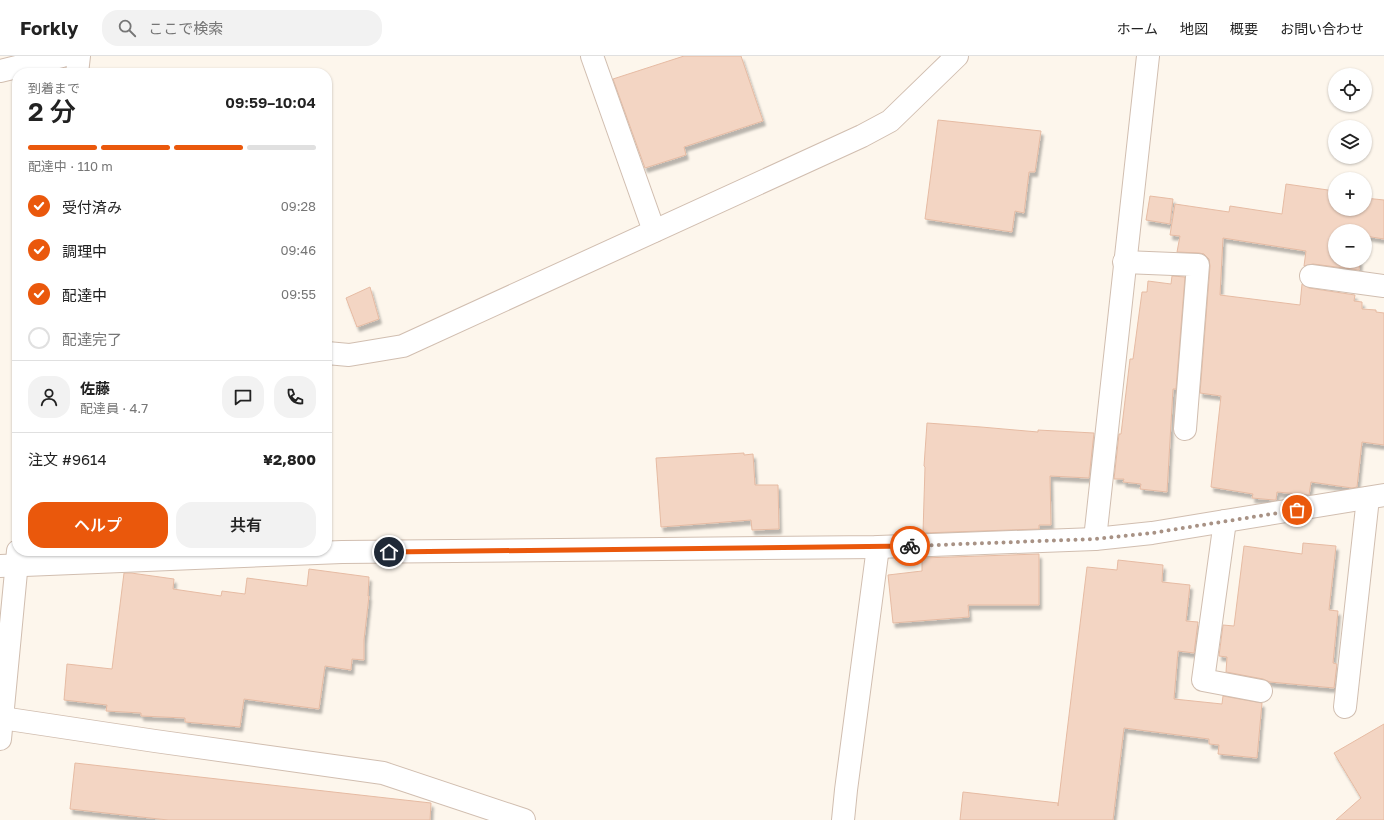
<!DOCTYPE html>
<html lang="ja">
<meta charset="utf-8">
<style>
body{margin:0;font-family:"Golos Text","Noto Sans JP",sans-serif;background:#f2f2f2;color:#222;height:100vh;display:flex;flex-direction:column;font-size:15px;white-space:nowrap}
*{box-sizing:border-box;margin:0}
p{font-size:13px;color:#767676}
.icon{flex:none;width:22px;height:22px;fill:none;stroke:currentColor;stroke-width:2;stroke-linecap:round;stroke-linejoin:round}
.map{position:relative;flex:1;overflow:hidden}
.sheet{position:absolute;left:12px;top:12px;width:320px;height:488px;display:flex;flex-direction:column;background:#fff;border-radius:16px;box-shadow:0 1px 3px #0004}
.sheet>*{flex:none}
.buttons{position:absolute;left:1328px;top:12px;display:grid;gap:8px}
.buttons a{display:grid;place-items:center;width:44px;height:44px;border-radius:50%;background:#fff;box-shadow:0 1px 3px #0004;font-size:20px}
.pin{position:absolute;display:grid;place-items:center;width:34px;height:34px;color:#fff;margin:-17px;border:2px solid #fff;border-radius:50%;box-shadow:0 1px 4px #0007}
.courier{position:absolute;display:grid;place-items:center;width:40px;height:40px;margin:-20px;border:3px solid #ea580c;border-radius:50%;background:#fff;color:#222;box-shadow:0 1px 5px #0007}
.head em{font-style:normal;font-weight:600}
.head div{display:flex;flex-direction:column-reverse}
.head{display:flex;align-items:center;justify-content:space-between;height:68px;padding:0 16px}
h1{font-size:26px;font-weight:600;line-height:30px}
.bar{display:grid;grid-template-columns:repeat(4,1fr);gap:6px 4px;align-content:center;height:48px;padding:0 16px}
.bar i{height:5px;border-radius:3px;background:#e0e0e0}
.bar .on{background:#ea580c}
.bar p{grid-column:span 4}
.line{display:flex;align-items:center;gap:10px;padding:0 16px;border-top:1px solid #e0e0e0}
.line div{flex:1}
.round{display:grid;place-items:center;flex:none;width:42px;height:42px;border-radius:16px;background:#f2f2f2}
ol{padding:0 16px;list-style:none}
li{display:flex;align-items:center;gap:12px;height:44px}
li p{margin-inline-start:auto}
li .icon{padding:4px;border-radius:50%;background:#ea580c;color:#fff;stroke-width:4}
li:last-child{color:#767676}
li i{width:22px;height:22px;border:2px solid #e0e0e0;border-radius:50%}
.cta{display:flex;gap:8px;margin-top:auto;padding:8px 16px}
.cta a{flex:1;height:46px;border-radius:16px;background:#ea580c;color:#fff;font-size:16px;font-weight:600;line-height:46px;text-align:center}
.cta a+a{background:#f2f2f2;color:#222}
header{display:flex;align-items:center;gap:24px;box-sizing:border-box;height:56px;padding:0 20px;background:#fff;border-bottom:1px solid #e0e0e0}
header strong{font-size:19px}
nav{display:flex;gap:22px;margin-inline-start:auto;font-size:14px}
.search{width:280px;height:36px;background:#f2f2f2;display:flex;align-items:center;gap:10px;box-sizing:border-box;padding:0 14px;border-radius:16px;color:#767676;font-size:15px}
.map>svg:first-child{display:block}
</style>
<header>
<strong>Forkly</strong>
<div class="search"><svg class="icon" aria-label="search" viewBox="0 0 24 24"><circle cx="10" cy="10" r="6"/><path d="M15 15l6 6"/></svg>ここで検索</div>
<nav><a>ホーム</a><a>地図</a><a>概要</a><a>お問い合わせ</a></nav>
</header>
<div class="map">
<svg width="1384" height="764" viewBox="0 0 1384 764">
<defs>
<filter id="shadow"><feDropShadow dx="2.5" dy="4.5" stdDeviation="1" flood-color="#0004"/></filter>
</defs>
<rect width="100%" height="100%" fill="#fdf6ec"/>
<g fill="#f3d5c3" stroke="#e6bba3" filter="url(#shadow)">
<polygon points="684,0 741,0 763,65 684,91 686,99 645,112 613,23"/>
<polygon points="938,64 1041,75 1035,116 1029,116 1024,157 1015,155 1012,176 925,163"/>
<polygon points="1286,128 1335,135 1335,153 1365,153 1365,142 1384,144 1384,183 1365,180 1365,175 1335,175 1335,205 1360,205 1359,214 1313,208 1304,210 1306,195 1223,182 1220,239 1300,249 1302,228 1309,232 1355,239 1354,245 1362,246 1362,253 1376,254 1376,256 1384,257 1384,389 1362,386 1357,431 1352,432 1311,426 1309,439 1277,436 1276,444 1274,444 1252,442 1253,438 1211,431 1221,340 1200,337 1210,210 1209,203 1204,198 1199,197 1177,196 1180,180 1170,179 1175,148 1229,156 1230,150 1282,158"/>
<polygon points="1150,140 1173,143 1170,168 1146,164"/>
<polygon points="1172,220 1185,221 1176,333 1173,333 1167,436 1140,433 1141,428 1123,426 1124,423 1114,423 1119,378 1121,378 1130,303 1133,303 1142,236 1147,236 1148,225 1171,228"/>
<polygon points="370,231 379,263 357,271 346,242"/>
<polygon points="927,367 981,371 1038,376 1038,374 1094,377 1089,422 1050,420 1051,469 1039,469 1039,473 923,477 925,411 924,410"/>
<polygon points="744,397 744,399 753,398 755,429 778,429 779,473 752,474 751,464 661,471 656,402"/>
<polygon points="1303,487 1336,490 1329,554 1338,555 1333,607 1337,608 1334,632 1270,626 1263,623 1226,616 1227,601 1219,600 1223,569 1234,570 1244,490 1302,498"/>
<polygon points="1039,498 1039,549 968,549 969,561 893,567 888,519 922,515 922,502"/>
<polygon points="1118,504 1163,509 1162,526 1190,529 1186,565 1198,566 1194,597 1178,595 1174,643 1222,648 1223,640 1262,647 1257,702 1218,698 1219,689 1209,688 1209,683 1124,672 1113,764 960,764 963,736 1058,747 1058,750 1087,511 1117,514"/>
<polygon points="309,513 369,521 368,540 369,540 364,584 364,604 352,603 351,614 325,610 319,653 244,643 240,671 185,666 185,662 141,660 141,657 106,655 107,649 64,644 67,608 112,613 124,517 131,517 174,523 173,533 221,540 222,535 245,538 247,522 307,530"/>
<polygon points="1384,668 1384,764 1336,764 1361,742 1334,697"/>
<polygon points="75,707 431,747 430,764 168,764 70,753"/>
</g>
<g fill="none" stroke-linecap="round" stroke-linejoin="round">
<g stroke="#d1beb0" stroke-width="24">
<g id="minor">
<polyline points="592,0 654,175"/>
<polyline points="0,15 62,0"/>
<polyline points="77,17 79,0"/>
<polyline points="1124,206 1198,209 1185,373"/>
<polyline points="1311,220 1384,230"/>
<polyline points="327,297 349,299 403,290 862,80 890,65 957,0"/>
<polyline points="1225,465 1203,624 1261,635"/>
<polyline points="1095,483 1148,0"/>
<polyline points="0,510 342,496 878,491 1095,483 1152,477 1384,439"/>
<polyline points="1345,651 1368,442"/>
<polyline points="2,662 155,685 383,717 524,764"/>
<polyline points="0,683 18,495"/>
<polyline points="843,764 846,734 878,491"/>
</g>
</g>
<use href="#minor" stroke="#fff" stroke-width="22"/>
</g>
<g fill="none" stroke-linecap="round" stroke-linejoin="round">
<polyline stroke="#a89285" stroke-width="4" stroke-dasharray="0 7.2" points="910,490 1094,483 1152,477 1297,454"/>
<polyline stroke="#ea580c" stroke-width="5" points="389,496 910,490"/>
</g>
</svg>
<div class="buttons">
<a><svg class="icon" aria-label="locate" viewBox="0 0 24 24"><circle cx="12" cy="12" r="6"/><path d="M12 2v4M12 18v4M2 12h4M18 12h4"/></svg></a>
<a><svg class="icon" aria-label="layers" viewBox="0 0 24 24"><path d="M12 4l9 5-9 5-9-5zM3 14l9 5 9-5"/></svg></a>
<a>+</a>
<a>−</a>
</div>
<div class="pin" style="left:1297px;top:454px;background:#ea580c"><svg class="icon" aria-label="bag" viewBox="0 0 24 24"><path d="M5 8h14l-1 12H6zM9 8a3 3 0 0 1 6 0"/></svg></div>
<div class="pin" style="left:389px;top:496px;background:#1f2937"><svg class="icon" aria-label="home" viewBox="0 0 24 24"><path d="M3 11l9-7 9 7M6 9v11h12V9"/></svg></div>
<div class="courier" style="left:910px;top:490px"><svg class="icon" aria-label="bike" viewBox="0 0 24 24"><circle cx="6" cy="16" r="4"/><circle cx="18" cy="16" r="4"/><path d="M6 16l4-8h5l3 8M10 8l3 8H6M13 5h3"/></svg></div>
<section class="sheet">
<div class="head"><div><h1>2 分</h1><p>到着まで</p></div><em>09:59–10:04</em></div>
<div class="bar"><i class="on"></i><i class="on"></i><i class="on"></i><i></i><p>配達中 · 110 m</p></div>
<ol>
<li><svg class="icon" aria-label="check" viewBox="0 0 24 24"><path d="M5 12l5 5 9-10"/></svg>受付済み<p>09:28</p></li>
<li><svg class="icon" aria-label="check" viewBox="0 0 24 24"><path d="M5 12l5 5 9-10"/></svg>調理中<p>09:46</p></li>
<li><svg class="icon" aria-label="check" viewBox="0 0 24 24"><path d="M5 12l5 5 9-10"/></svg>配達中<p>09:55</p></li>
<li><i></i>配達完了</li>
</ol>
<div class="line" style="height:72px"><a class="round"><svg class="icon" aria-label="person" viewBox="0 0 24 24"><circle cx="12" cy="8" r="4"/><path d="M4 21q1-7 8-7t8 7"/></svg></a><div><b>佐藤</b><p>配達員 · 4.7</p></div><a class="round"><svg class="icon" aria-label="chat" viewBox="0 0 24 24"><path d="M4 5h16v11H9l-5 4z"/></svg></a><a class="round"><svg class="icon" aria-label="phone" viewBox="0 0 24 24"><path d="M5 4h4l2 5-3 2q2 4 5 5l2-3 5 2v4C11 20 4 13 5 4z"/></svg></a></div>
<div class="line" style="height:52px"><div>注文 #9614</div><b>¥2,800</b></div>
<div class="cta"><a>ヘルプ</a><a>共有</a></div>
</section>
</div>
